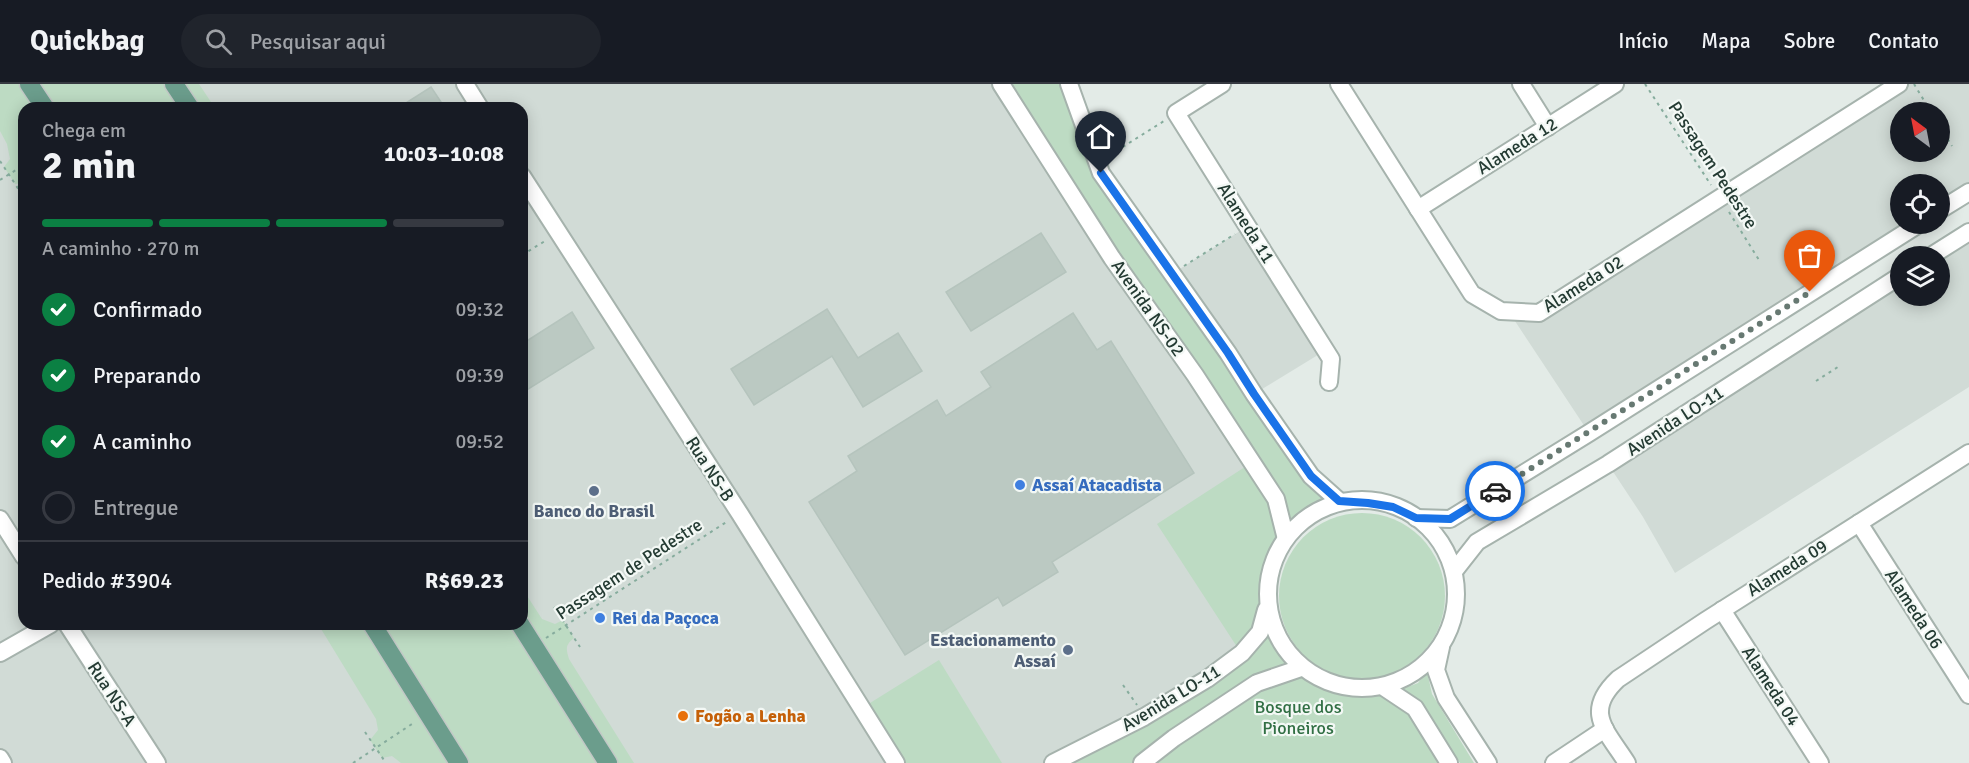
<!DOCTYPE html>
<html lang="pt">
<meta charset="utf-8">
<style>
body{margin:0;font-family:Signika,sans-serif;background:#20242c;color:#f1f3f6;height:100vh;display:flex;flex-direction:column;font-size:22px;white-space:nowrap}
*{box-sizing:border-box;margin:0}
p{font-size:20px;color:#9ea1a6}
.icon{flex:none;width:33px;height:33px;fill:none;stroke:currentColor;stroke-width:2;stroke-linecap:round;stroke-linejoin:round}
.map{position:relative;flex:1;overflow:hidden}
.drawer{position:absolute;left:18px;top:18px;width:510px;height:528px;display:flex;flex-direction:column;background:#171b24;border-radius:18px;box-shadow:0 3px 15px #0003}
.drawer>*{flex:none}
.needle{width:39px;rotate:328deg}
.buttons{position:absolute;left:1890px;top:18px;display:grid;gap:12px}
.buttons a{display:grid;place-items:center;width:60px;height:60px;border-radius:50%;background:#171b24;box-shadow:0 3px 15px #0003;font-size:30px}
.pin{position:absolute;display:grid;place-items:center;width:51px;height:51px;color:#fff;margin:-62px -26px;border-radius:50% 50% 50% 0;rotate:-45deg;box-shadow:0 0 6px #0007}
.pin .icon{rotate:45deg}
.courier{position:absolute;display:grid;place-items:center;width:60px;height:60px;margin:-30px;border:4px solid #1a73e8;border-radius:50%;background:#fff;color:#222;box-shadow:0 2px 8px #0007}
.headline em{font-style:normal;font-weight:800}
.headline div{display:flex;flex-direction:column-reverse}
.headline{display:flex;align-items:center;justify-content:space-between;height:102px;padding:0 24px}
h1{font-size:39px;font-weight:800;line-height:45px}
.bar{display:grid;grid-template-columns:repeat(4,1fr);gap:9px 6px;align-content:center;height:72px;padding:0 24px}
.bar i{height:8px;border-radius:4px;background:#363941}
.bar .on{background:#0b8043}
.bar p{grid-column:span 4}
.line{display:flex;align-items:center;gap:15px;padding:0 24px;border-top:2px solid #363941}
.line div{flex:1}
ol{padding:0 24px;list-style:none}
li{display:flex;align-items:center;gap:18px;height:66px}
li p{margin-inline-start:auto}
li .icon{padding:6px;border-radius:50%;background:#0b8043;color:#fff;stroke-width:4}
li:last-child{color:#9ea1a6}
li i{width:33px;height:33px;border:3px solid #363941;border-radius:50%}
header{display:flex;align-items:center;gap:36px;box-sizing:border-box;height:84px;padding:0 30px;background:#171b24;border-bottom:2px solid #363941}
header strong{font-size:28px}
nav{display:flex;gap:33px;margin-inline-start:auto;font-size:21px}
.search{width:420px;height:54px;background:#20242c;display:flex;align-items:center;gap:15px;box-sizing:border-box;padding:0 21px;border-radius:33px;color:#9ea1a6;font-size:22px}
.map>svg:first-child{display:block}
</style>
<header>
<strong>Quickbag</strong>
<div class="search"><svg class="icon" aria-label="search" viewBox="0 0 24 24"><circle cx="10" cy="10" r="6"/><path d="M15 15l6 6"/></svg>Pesquisar aqui</div>
<nav><a>Início</a><a>Mapa</a><a>Sobre</a><a>Contato</a></nav>
</header>
<div class="map">
<svg width="1969" height="679" viewBox="0 0 1969 679">
<rect width="100%" height="100%" fill="#e3ebe7"/>
<g fill="#d1dbd6" fill-rule="evenodd">
<polygon points="0,0 24,24 24,540 371,540 459,679 0,679"/>
<polygon points="174,0 1001,0 1195,291 1285,451 1270,490 1266,526 1242,569 1049,679 608,679 522,540 522,24 190,24"/>
<path d="M1899 0H1969V108L1940 126V100H1900V140H1919L1589 349 1509 228 1539 229ZM1900 28H1940V68H1900Z"/>
<polygon points="1248,142 1326,266 1254,310 1167,193"/>
<polygon points="1969,148 1969,303 1675,489 1643,433 1608,380 1900,192 1900,212 1940,212 1940,172"/>
</g>
<g fill="#bddbc3">
<polygon points="0,0 199,0 215,24 24,24 24,99 15,100 4,83 10,75 7,60 0,47"/>
<polygon points="1001,0 1069,0 1101,89 1339,417 1285,451 1270,490 1266,526 1283,561 1302,584 1333,600 1385,604 1415,624 1450,679 1050,679 1241,569 1157,440 1251,379"/>
<circle cx="1362" cy="512" r="83"/>
<path d="M522 504 542 535 555 540 563 536 574 554C565 561 566 565 569 575L634 679H401L392 672 382 674 370 656 378 646 376 635 318 540H522Z"/>
<polygon points="939,576 1002,679 896,679 862,624"/>
<polygon points="1427,587 1432,610 1474,679 1460,679 1431,635 1397,607 1418,599"/>
</g>
<g fill="#bbc9c2" stroke="#b5c4bd" stroke-width="1.5">
<polygon points="431,3 445,24 398,24"/>
<polygon points="1041,149 1066,188 971,247 946,208"/>
<polygon points="827,225 858,274 898,249 922,287 863,323 832,272 754,321 731,285"/>
<polygon points="572,228 594,264 522,309 522,260"/>
<polygon points="1073,229 1097,266 1111,257 1194,389 1052,478 1058,488 1003,522 998,513 905,571 809,418 857,387 848,372 937,316 946,332 991,303 981,288"/>
</g>
<g fill="none" stroke-linecap="round" stroke-linejoin="round">
<g stroke="#a6b3ad" stroke-width="20">
<g id="minor">
<polyline points="465,0 480,24"/>
<polyline points="1001,0 1112,174 1195,291 1276,415 1285,451"/>
<polyline points="1069,0 1101,89 1228,269 1254,310 1311,392 1339,417"/>
<polyline points="1222,0 1176,29 1331,275 1329,298"/>
<polyline points="1339,0 1472,210 1501,227 1539,229 1899,0"/>
<polyline points="1521,0 1548,43"/>
<polyline points="522,92 740,430 896,679"/>
<polyline points="1418,125 1615,0"/>
<polyline points="1940,126 1969,108"/>
<polyline points="1931,172 1969,148"/>
<circle cx="1362" cy="510" r="94"/>
<polyline points="1416,434 1450,435 1589,349 1919,140"/>
<polyline points="0,435 24,473"/>
<polyline points="1859,439 1969,611"/>
<polyline points="1455,486 1477,458 1608,380 1900,192"/>
<polyline points="1722,526 1820,679"/>
<polyline points="67,540 157,679"/>
<polyline points="1441,563 1436,586 1446,614 1488,679"/>
<polyline points="0,569 51,540"/>
<polyline points="1385,604 1415,624 1449,679"/>
<polyline points="0,674 3,679"/>
<polyline points="1053,679 1144,633 1207,595 1242,569 1260,548 1266,526"/>
<polyline points="1142,679 1174,654 1257,599 1301,584"/>
<polyline points="1554,679 1605,645"/>
<path d="M1627 679C1606 646 1583 628 1618 595L1705 537 1969 369"/>
</g>
</g>
<g stroke="#c2c8c6" stroke-width="21">
<g id="major">
<polyline points="29,0 45,24"/>
<polyline points="174,0 190,24"/>
<polyline points="372,540 459,679"/>
<polyline points="520,540 608,679"/>
</g>
</g>
<g stroke="#86ac9d" stroke-width="2" stroke-dasharray="3 4.5" stroke-linecap="butt">
<polyline points="1645,0 1711,101"/>
<polyline points="1914,0 1931,28"/>
<polyline points="1940,42 1952,62"/>
<polyline points="1110,71 1164,37"/>
<polyline points="0,77 21,109"/>
<polyline points="0,96 24,81"/>
<polyline points="1729,128 1759,176"/>
<polyline points="522,171 545,157"/>
<polyline points="1184,182 1235,150"/>
<polyline points="1816,297 1841,281"/>
<polyline points="554,523 580,563"/>
<polyline points="546,554 728,437"/>
<polyline points="1123,601 1137,621"/>
<polyline points="365,648 386,679"/>
<polyline points="353,679 415,638"/>
</g>
<use href="#minor" stroke="#fff" stroke-width="16"/>
<use href="#major" stroke="#6b9d8c" stroke-width="18"/>
</g>
<g fill="none" stroke-linecap="round" stroke-linejoin="round">
<polyline stroke="#677972" stroke-width="6" stroke-dasharray="0 10.8" points="1495,407 1810,208"/>
<polyline stroke="#1a73e8" stroke-width="8" points="1101,89 1228,269 1254,310 1311,392 1339,417 1368,419 1393,423 1416,434 1450,435 1495,407"/>
</g>
<g fill="#3f7fe0" stroke="#f3f8f5" stroke-width="2">
<circle cx="1020" cy="401" r="6"/>
<circle cx="600" cy="534" r="6"/>
</g>
<g fill="#5c6f8a" stroke="#f3f8f5" stroke-width="2">
<circle cx="594" cy="407" r="6"/>
<circle cx="1068" cy="566" r="6"/>
</g>
<circle fill="#e8710a" stroke="#f3f8f5" stroke-width="2" cx="683" cy="632" r="6"/>
<g text-anchor="middle" dominant-baseline="central" stroke-width="4.5" stroke-linejoin="round" paint-order="stroke">
<g font-size="18" fill="#243b33" stroke="#f3f8f5">
<text transform="translate(1517 62) rotate(-32)">Alameda 12</text>
<text transform="translate(1713 81) rotate(57)">Passagem Pedestre</text>
<text transform="translate(1246 139) rotate(58)">Alameda 11</text>
<text transform="translate(1583 200) rotate(-32)">Alameda 02</text>
<text transform="translate(1148 224) rotate(55)">Avenida NS-02</text>
<text transform="translate(1675 337) rotate(-33)">Avenida LO-11</text>
<text transform="translate(710 385) rotate(57)">Rua NS-B</text>
<text transform="translate(1787 484) rotate(-32)">Alameda 09</text>
<text transform="translate(629 485) rotate(-33)">Passagem de Pedestre</text>
<text transform="translate(1914 525) rotate(57)">Alameda 06</text>
<text transform="translate(1771 602) rotate(57)">Alameda 04</text>
<text transform="translate(112 610) rotate(57)">Rua NS-A</text>
<text transform="translate(1171 614) rotate(-31)">Avenida LO-11</text>
</g>
<g font-size="18" font-weight="bold" fill="#366cbe" stroke="#f3f8f5" text-anchor="start">
<text x="1032" y="401">Assaí Atacadista</text>
<text x="612" y="534">Rei da Paçoca</text>
</g>
<g font-size="18" font-weight="bold" fill="#4e5e75" stroke="#f3f8f5">
<text x="594" y="427">Banco do Brasil</text>
<text x="1056" y="556" text-anchor="end">Estacionamento<tspan x="1056" dy="21">Assaí</tspan></text>
</g>
<g font-size="18" fill="#316f44" stroke="#f3f8f5">
<text x="1298" y="623">Bosque dos<tspan x="1298" dy="21">Pioneiros</tspan></text>
</g>
<g font-size="18" font-weight="bold" fill="#c56008" stroke="#f3f8f5" text-anchor="start">
<text x="695" y="632">Fogão a Lenha</text>
</g>
</g>
</svg>
<div class="buttons">
<a><svg class="needle" viewBox="-14 -14 28 28"><path d="M0-13l5 13h-10z" fill="#e53935"/><path d="M0 13l5-13h-10z" fill="#9ea1a6"/></svg></a>
<a><svg class="icon" aria-label="locate" viewBox="0 0 24 24"><circle cx="12" cy="12" r="6"/><path d="M12 2v4M12 18v4M2 12h4M18 12h4"/></svg></a>
<a><svg class="icon" aria-label="layers" viewBox="0 0 24 24"><path d="M12 4l9 5-9 5-9-5zM3 14l9 5 9-5"/></svg></a>
</div>
<div class="pin" style="left:1810px;top:208px;background:#ea580c"><svg class="icon" aria-label="bag" viewBox="0 0 24 24"><path d="M5 8h14l-1 12H6zM9 8a3 3 0 0 1 6 0"/></svg></div>
<div class="pin" style="left:1101px;top:89px;background:#1f2937"><svg class="icon" aria-label="home" viewBox="0 0 24 24"><path d="M3 11l9-7 9 7M6 9v11h12V9"/></svg></div>
<div class="courier" style="left:1495px;top:407px"><svg class="icon" aria-label="car" viewBox="0 0 24 24"><path d="M5 17H2v-5l4-1 3-4h7l3 4 3 1v5h-3M9 17h6M6 11h13"/><circle cx="7" cy="17" r="2"/><circle cx="17" cy="17" r="2"/></svg></div>
<section class="drawer">
<div class="headline"><div><h1>2 min</h1><p>Chega em</p></div><em>10:03–10:08</em></div>
<div class="bar"><i class="on"></i><i class="on"></i><i class="on"></i><i></i><p>A caminho · 270 m</p></div>
<ol>
<li><svg class="icon" aria-label="check" viewBox="0 0 24 24"><path d="M5 12l5 5 9-10"/></svg>Confirmado<p>09:32</p></li>
<li><svg class="icon" aria-label="check" viewBox="0 0 24 24"><path d="M5 12l5 5 9-10"/></svg>Preparando<p>09:39</p></li>
<li><svg class="icon" aria-label="check" viewBox="0 0 24 24"><path d="M5 12l5 5 9-10"/></svg>A caminho<p>09:52</p></li>
<li><i></i>Entregue</li>
</ol>
<div class="line" style="height:78px"><div>Pedido #3904</div><b>R$69.23</b></div>
</section>
</div>
